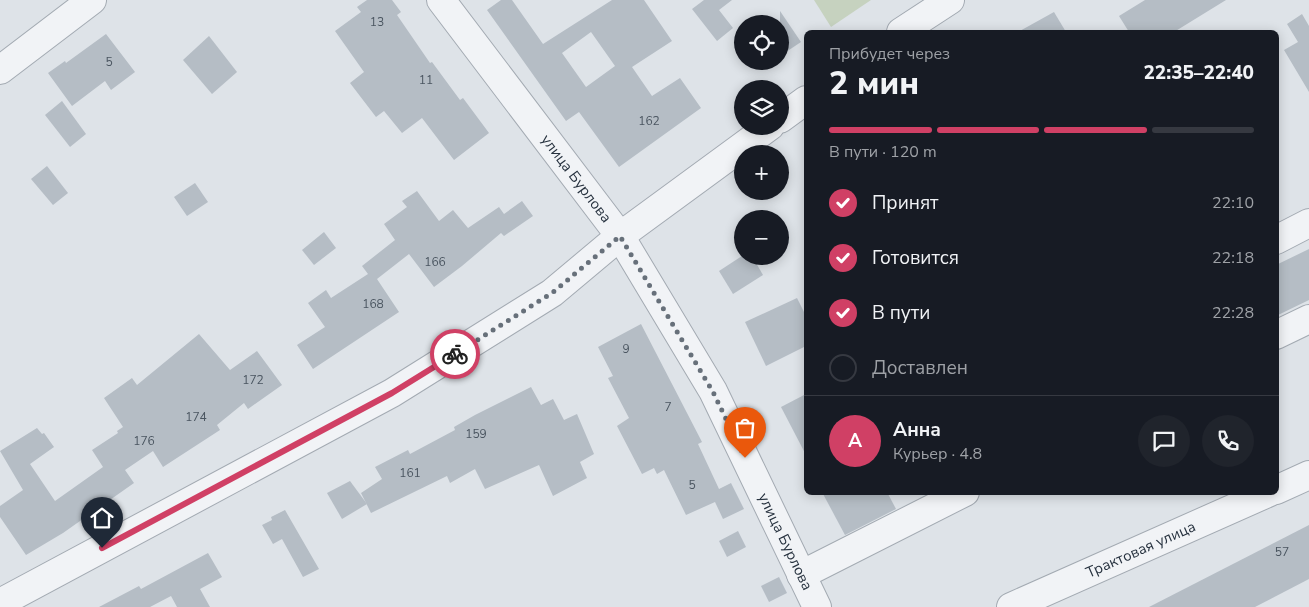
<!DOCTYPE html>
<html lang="ru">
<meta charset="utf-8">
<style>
body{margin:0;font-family:"Nunito Sans",sans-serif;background:#20242c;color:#f1f3f6;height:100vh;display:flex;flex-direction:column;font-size:19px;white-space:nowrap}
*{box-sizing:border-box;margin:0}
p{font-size:16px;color:#9ea1a6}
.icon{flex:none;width:28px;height:28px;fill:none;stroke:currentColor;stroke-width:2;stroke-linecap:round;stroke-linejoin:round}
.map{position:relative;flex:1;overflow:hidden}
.sheet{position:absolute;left:804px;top:30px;width:475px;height:465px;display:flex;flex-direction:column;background:#171b24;border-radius:8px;box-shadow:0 2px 12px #0003}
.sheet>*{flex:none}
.controls{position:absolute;left:734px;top:15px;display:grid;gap:10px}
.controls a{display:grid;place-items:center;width:55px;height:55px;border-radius:50%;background:#171b24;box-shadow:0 2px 12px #0003;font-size:25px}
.pin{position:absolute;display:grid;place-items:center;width:42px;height:42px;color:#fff;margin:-51px -21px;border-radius:50% 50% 50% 0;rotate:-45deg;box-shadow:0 0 5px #0007}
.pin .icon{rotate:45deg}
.courier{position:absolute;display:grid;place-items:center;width:50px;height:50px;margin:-25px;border:4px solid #d04065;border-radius:50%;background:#fff;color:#222;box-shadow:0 1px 6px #0007}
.overview em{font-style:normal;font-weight:800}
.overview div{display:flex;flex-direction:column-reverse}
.overview{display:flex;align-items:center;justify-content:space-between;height:85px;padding:0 25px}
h1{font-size:32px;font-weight:800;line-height:38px}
.bar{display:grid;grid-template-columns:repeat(4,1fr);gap:8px 5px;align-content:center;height:60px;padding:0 25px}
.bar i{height:6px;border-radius:4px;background:#363941}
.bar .on{background:#d04065}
.bar p{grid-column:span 4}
.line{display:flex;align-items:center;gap:12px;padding:0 25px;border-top:1px solid #363941}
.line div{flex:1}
.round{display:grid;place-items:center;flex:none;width:52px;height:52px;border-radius:26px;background:#20242c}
ol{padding:0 25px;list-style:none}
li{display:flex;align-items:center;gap:15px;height:55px}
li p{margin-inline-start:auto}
li .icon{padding:5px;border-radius:50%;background:#d04065;color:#fff;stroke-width:4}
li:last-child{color:#9ea1a6}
li i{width:28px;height:28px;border:2px solid #363941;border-radius:50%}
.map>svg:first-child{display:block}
</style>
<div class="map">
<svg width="1309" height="607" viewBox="0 0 1309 607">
<rect width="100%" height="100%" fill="#dee3e8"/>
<polygon fill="#c6d2bf" points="814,0 871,0 831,27"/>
<g fill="#b5bdc5" fill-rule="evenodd">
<polygon points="367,0 392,0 401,12 397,15 430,63 432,62 460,100 463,98 489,133 454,160 422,118 402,133 384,111 376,117 350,83 364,72 335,31 361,12 357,7"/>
<path d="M501 0H512L543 44 612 0H644L672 41 632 67 652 96 680 78 701 108 619 167 579 112 566 121 487 10ZM591 32 615 66 586 87 562 53Z"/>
<polygon points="704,0 732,0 719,10 733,28 717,41 692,9"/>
<polygon points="1145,0 1226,0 1174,32 1129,32 1119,16"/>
<polygon points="780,11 801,42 780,56"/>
<polygon points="1054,12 1066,32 1018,32"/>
<polygon points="1302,14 1309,26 1309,92 1284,50 1298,42 1287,24"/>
<polygon points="106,34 135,72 111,90 105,81 72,106 48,73 65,61 66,63"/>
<polygon points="209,36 237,72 212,94 183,60"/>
<polygon points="62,101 86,134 70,147 45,115"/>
<polygon points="47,166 68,193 53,205 31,179"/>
<polygon points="195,183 208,202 187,216 174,197"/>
<polygon points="417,191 439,221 453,210 468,228 499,207 504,214 522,201 533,216 504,236 501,233 462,266 434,287 409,254 377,279 399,312 313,369 297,345 325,327 308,303 326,290 331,298 368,274 362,266 395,240 384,224 407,207 402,201"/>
<polygon points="324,232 336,248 314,265 302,250"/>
<polygon points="1309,249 1309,300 1276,316 1276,265"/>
<polygon points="742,256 752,256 763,275 733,294 719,271"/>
<polygon points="797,298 806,316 806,346 766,366 745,322"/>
<polygon points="641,324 702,442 698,444 719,489 731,483 744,509 723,519 715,502 686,515 664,470 657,474 654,468 642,474 617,426 629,418 608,378 613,376 598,347"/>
<polygon points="199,334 230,370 257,351 282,385 248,409 244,403 217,425 220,430 163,467 153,451 125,470 134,483 63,533 26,555 0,517 0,506 23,490 0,451 37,428 42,434 44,433 54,447 30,464 55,501 103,467 92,450 118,433 117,431 123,427 104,398 132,378 137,385"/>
<polygon points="531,387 541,405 553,399 564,420 577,414 594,454 580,462 587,478 553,496 539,465 485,489 475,469 450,483 447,476 371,513 361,493 382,479 375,467 408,450 410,454 455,430 454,427 475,415"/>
<polygon points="806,394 806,455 781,407"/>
<polygon points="350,481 367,504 342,519 327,493"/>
<polygon points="822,492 887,492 896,509 845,535"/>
<polygon points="285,510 319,569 303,577 282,539 273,544 262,525 272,520 271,517"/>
<polygon points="1309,525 1309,579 1255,607 1149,607"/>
<polygon points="738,531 746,547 727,557 719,541"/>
<polygon points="208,553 222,577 200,589 210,607 177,607 171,596 150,607 99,607 139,586 141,589"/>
<polygon points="779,577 787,593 769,602 761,586"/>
</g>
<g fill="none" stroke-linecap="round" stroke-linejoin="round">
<g stroke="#a3aab2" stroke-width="30">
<g id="minor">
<path id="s1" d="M441 0 620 236 713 391 817 607"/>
<polyline points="901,32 950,0"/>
<polyline points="0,70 92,0"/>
<polyline points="780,119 806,100"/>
<polyline points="1276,240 1309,223"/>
<polyline points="1276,335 1309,319"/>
<polyline points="1276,490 1309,475"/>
<polyline points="801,575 965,492"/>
<polyline points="0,603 392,393 552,293 620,236 770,126"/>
<path id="s2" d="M1011 607 1270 492"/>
</g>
</g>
<use href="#minor" stroke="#f1f3f6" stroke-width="28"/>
</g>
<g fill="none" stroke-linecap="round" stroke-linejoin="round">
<polyline stroke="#67707a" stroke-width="5" stroke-dasharray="0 9" points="455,354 552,293 620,236 713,392 745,458"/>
<polyline stroke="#d04065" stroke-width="6" points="102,548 392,393 455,354"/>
</g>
<g text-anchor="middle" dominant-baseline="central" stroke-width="4" stroke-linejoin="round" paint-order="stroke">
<g font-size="12" fill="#4a5560">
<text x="377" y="22">13</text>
<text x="109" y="62">5</text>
<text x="426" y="80">11</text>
<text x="649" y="121">162</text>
<text x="435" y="262">166</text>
<text x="373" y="304">168</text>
<text x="626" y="349">9</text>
<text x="253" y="380">172</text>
<text x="668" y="407">7</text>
<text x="196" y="417">174</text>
<text x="476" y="434">159</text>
<text x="144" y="441">176</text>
<text x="410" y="473">161</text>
<text x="692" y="485">5</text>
<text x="1282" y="552">57</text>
</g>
<g font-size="15" fill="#27323f" stroke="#edf2f6">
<text stroke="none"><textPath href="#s1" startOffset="224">улица Бурлова</textPath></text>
<text stroke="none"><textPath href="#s1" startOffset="644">улица Бурлова</textPath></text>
<text stroke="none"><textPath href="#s2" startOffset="142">Трактовая улица</textPath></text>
</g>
</g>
</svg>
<div class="controls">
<a><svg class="icon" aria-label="locate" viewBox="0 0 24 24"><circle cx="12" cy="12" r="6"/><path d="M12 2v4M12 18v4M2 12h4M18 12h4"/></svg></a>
<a><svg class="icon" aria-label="layers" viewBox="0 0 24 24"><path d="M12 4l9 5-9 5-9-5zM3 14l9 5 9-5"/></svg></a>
<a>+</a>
<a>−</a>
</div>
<div class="pin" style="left:745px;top:458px;background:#ea580c"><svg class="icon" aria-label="bag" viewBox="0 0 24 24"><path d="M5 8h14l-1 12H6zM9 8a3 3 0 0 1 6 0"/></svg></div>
<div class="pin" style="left:102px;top:548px;background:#1f2937"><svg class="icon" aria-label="home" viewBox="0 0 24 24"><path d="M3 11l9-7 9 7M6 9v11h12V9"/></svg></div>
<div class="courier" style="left:455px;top:354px"><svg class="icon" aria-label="bike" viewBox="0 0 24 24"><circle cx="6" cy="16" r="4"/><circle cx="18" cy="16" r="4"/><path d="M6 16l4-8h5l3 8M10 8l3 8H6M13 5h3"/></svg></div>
<section class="sheet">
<div class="overview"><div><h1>2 мин</h1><p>Прибудет через</p></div><em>22:35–22:40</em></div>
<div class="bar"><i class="on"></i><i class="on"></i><i class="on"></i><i></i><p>В пути · 120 m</p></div>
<ol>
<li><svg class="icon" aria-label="check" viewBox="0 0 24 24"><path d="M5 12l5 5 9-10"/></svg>Принят<p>22:10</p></li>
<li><svg class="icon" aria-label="check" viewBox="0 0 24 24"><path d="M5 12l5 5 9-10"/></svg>Готовится<p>22:18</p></li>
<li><svg class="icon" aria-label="check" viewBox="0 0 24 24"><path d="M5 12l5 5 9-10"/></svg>В пути<p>22:28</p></li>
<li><i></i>Доставлен</li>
</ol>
<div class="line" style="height:90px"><b class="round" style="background:#d04065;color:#fff">А</b><div><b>Анна</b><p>Курьер · 4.8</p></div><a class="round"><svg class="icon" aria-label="chat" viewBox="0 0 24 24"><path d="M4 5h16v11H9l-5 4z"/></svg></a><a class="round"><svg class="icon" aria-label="phone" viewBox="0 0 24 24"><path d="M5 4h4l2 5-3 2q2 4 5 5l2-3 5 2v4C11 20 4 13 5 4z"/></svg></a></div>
</section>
</div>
